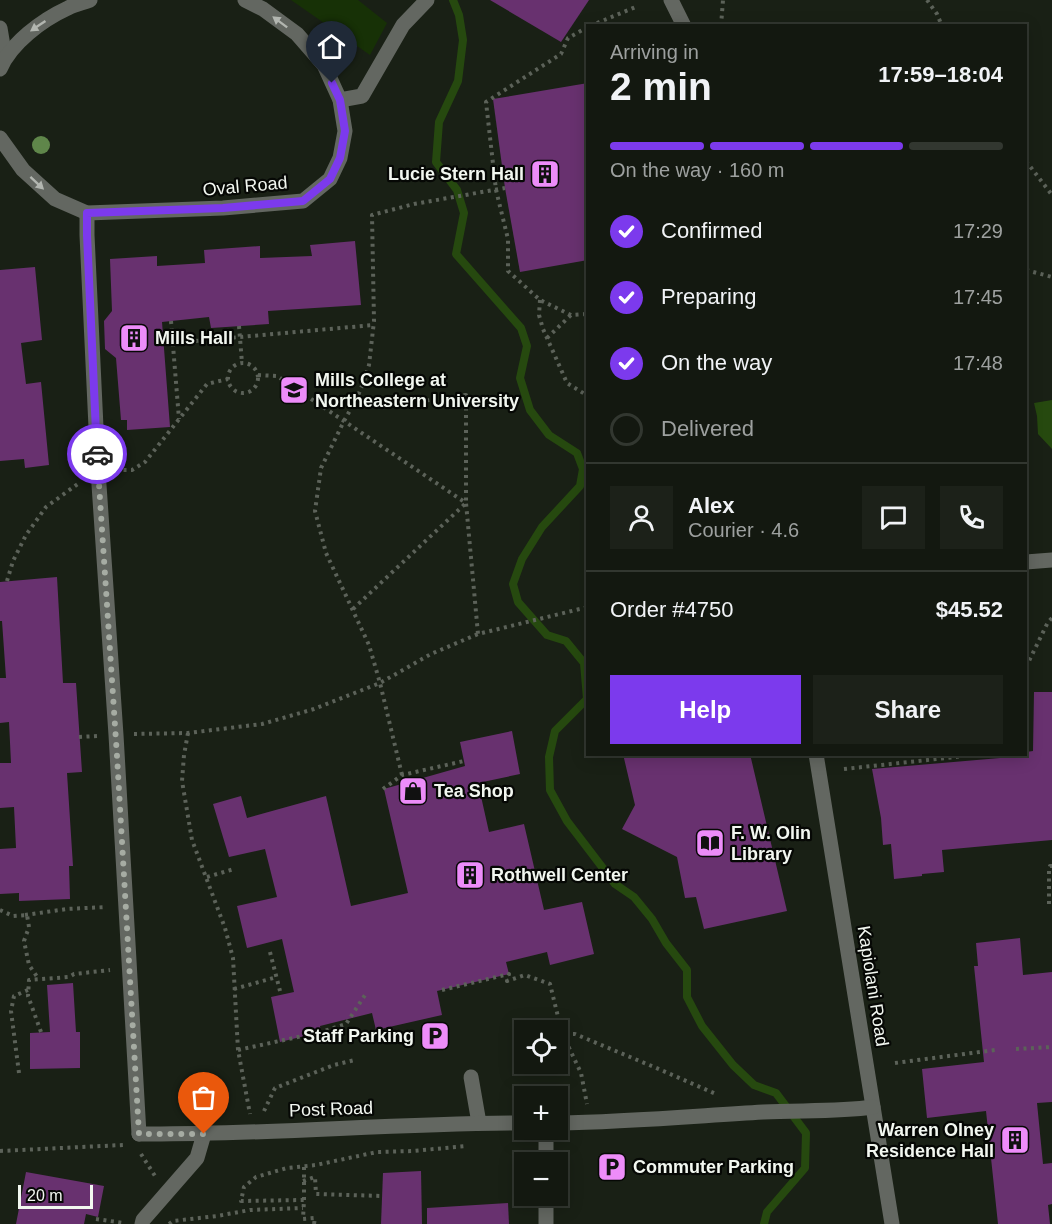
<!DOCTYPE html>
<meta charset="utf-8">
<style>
body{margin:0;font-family:Arial,sans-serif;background:#1c2119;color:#f1f3f6;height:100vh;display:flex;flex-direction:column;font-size:22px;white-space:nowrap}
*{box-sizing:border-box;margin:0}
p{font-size:20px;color:#9da09f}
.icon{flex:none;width:33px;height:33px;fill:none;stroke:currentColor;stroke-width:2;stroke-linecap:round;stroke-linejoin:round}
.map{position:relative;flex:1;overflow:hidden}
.sheet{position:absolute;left:586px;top:24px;width:441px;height:732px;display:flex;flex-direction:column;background:#131810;border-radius:0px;box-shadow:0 3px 15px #0003,0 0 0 2px #323730}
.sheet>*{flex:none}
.buttons{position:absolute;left:514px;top:1020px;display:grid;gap:12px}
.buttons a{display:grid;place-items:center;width:54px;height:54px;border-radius:0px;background:#131810;box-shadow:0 3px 15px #0003,0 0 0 2px #323730;font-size:30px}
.scale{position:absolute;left:18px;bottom:15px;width:75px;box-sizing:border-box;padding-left:6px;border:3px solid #f2f7f0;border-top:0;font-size:16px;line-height:21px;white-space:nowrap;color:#f2f7f0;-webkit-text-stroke:4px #060805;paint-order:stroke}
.pin{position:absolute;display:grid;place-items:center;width:51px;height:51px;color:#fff;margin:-62px -26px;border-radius:50% 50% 50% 0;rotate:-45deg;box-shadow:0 0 6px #0007}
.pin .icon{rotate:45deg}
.courier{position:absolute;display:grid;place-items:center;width:60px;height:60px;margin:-30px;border:4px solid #7c3aed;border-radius:50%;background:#fff;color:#222;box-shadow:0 2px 8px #0007}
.head em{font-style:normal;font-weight:600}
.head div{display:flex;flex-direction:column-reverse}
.head{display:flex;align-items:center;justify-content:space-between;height:102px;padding:0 24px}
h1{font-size:39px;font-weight:600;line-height:45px}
.bar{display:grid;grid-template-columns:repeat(4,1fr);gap:9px 6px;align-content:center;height:72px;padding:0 24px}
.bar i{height:8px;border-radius:4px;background:#323730}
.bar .on{background:#7c3aed}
.bar p{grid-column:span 4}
.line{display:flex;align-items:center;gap:15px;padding:0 24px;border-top:2px solid #323730}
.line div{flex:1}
.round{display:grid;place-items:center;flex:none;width:63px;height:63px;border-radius:0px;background:#1c2119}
ol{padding:0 24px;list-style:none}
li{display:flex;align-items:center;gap:18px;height:66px}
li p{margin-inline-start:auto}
li .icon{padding:6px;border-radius:50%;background:#7c3aed;color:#fff;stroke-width:4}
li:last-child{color:#9da09f}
li i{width:33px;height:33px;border:3px solid #323730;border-radius:50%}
.button{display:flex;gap:12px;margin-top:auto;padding:12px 24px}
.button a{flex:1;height:69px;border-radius:0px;background:#7c3aed;color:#fff;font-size:24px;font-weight:600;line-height:69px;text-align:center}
.button a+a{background:#1c2119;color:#f1f3f6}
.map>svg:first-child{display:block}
</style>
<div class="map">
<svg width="1052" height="1224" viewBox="0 0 1052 1224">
<rect width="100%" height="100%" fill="#192015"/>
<polygon fill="#173106" points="291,0 358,0 387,23 370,55"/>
<polygon fill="#26490f" points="1052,400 1052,449 1038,434 1037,416 1034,403"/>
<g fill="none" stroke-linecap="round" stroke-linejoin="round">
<polyline stroke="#26490f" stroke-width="8" points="453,0 459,15 463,40 458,81 439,122 436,162 457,190 464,213 456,254 521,328 527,346 520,378 530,410 549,435 577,453 583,469 580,486 542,527 522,559 513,584 518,602 547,635 566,641 584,663 587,699 555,731 549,757 550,790 567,821 615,884 634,897 652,919 666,943 687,970 687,997 702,1026 733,1065 754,1085 776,1093 806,1133 805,1168 767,1212 764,1224"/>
</g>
<g fill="#68316f">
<polygon points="490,0 589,0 561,42"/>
<polygon points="588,83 588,260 520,272 505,188 493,99"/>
<polygon points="355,241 361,305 268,311 269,324 211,328 209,317 162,322 170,427 127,430 127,420 121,420 116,358 105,349 104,321 112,311 110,259 157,256 157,266 205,263 204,250 260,246 260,258 312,256 310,245"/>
<polygon points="35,267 42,340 21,343 26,384 41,382 49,465 25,468 24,459 0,461 0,270"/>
<polygon points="57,577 63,683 76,683 82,772 67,773 73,866 69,866 70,899 19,901 19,893 0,894 0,849 16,848 14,807 0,808 0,763 11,763 9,722 0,723 0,678 6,678 2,621 0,621 0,582"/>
<polygon points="1034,692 1052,692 1052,840 942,850 944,872 922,874 922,876 894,879 891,844 883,845 881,818 872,769 1000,758 1014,754 1026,754 1026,752 1033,751"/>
<polygon points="512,731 520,774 478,783 489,832 524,824 544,910 582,902 594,954 550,965 547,952 506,962 509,974 437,991 442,1015 376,1030 372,1013 320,1026 321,1032 280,1042 271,997 294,992 282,939 247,948 237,906 277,897 265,849 229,857 213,804 241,796 247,818 326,796 351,906 408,893 384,789 465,766 460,742"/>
<polygon points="623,754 750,754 787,911 704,929 696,897 685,898 677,857 622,829 635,805"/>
<polygon points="1020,938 1023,975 1052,972 1052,1102 1037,1103 1043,1164 1052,1163 1052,1204 1048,1205 1050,1224 998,1224 986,1111 927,1118 922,1069 984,1062 974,966 978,966 976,943"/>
<polygon points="73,983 76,1032 80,1032 80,1068 30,1069 30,1033 50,1032 47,985"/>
<polygon points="421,1171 422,1224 381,1224 383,1173"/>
<polygon points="26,1172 104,1186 98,1217 86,1214 84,1224 16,1224"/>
<polygon points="508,1203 509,1224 427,1224 427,1208"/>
</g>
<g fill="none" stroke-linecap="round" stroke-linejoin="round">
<g stroke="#5c6259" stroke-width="4" stroke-dasharray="3 4.5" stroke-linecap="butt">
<polyline points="927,0 937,14 942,26"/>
<polyline points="590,26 638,6"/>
<polyline points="721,26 723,0"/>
<polyline points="588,27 568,38 561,54 486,102 496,190 508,239 508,271 540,300 571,315 588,314"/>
<polyline points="1026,161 1052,195"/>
<polyline points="1026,270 1052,277"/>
<polyline points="540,300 539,315 543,329 567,383 588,396"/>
<polyline points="171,321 179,419"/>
<polyline points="239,326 242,363"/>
<polyline points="547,338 571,315"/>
<polyline points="173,343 374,325"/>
<circle cx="243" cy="378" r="15"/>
<polyline points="258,375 277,376 466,503 478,634"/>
<polyline points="116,470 132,470 145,462 207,384 228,379"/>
<polyline points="7,581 13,561 26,535 46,507 79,483"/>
<polyline points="353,609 466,503 466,395 423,401 386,404 357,398"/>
<polyline points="1026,667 1048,622 1052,618"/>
<polyline points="188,733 184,755 182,781 192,840 225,928 233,958 238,1050 250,1114"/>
<polyline points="134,734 188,733 262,724 314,709 380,683 431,654 478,634 588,607"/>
<polyline points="79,737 97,736"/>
<polyline points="994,754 1000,758"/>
<polyline points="844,769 983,754"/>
<polyline points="402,775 380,683 369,645 326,553 315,511 321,468 344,421 357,398 364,381 369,365 374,321 372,215 414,204 505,188"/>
<polyline points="383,789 402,775 464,761"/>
<polyline points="207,877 234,869"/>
<polyline points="1049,904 1049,869 1050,866 1052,866"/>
<polyline points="0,910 13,916 27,915 29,927 24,941 29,965 38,978"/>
<polyline points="25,915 67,909 107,907"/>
<polyline points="270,952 280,991"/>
<polyline points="234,989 277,977"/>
<polyline points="442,990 509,974 507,981 525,975 550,984 562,1033 581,1073 587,1104"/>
<polyline points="41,1032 28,996 29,980 69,977 74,974 110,970"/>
<polyline points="558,1034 575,1034 654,1067 716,1094"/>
<polyline points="521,1041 525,1040"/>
<polyline points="1016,1049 1052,1047"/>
<polyline points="238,1050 321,1032 346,1024 365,995"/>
<polyline points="895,1063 995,1050"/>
<polyline points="19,1073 11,1011 14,996 28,990"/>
<polyline points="264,1111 275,1088 334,1065 355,1060"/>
<polyline points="0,1151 123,1145"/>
<polyline points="141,1154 155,1176"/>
<polyline points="303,1181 315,1177 316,1194 382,1196"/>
<polyline points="304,1200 304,1167"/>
<polyline points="96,1219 124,1223"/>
<polyline points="169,1224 173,1221 217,1216 250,1210 303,1208"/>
<polyline points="314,1224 315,1218 303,1219 304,1200 241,1201 244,1187 256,1177 287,1168 316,1165 377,1152 413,1151 467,1146"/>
</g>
<g stroke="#636761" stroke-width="15">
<polyline points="87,213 87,235 98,470 116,735 139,1134"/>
<polyline points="142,1224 143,1220 197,1158 204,1134"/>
</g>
<g stroke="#636761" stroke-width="15">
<polyline points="671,0 684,26"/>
<polyline points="0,28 5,58"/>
<path d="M0 69C11 43 42 20 68 8 75 4 83 3 90 0"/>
<polyline points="340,100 362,96 403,25 427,0"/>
<polyline points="0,138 23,170 55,199 87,213 223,208 303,201 330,179 340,158 345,131 340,100 324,65 297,34 263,9 245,0"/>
<polyline points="1026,562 1052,560"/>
<polyline points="816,754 892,1224"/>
<polyline points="471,1077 479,1123"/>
<path d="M558 1123C627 1122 695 1116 763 1112 800 1110 837 1112 873 1107"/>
<path d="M139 1134C268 1135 396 1123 525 1123"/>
<polyline points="546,1162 546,1130"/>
<polyline points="546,1196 546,1224"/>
</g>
</g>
<circle fill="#5f864a" cx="41" cy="145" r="9"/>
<defs><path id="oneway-solid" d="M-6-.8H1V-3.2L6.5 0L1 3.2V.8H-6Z" transform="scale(1.5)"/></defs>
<g fill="#b2b6b0">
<use href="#oneway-solid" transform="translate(280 22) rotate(-143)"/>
<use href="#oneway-solid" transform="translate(38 26) rotate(146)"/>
<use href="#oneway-solid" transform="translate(37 183) rotate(43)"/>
</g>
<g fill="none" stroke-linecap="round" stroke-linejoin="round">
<polyline stroke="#a6aca3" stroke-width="6" stroke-dasharray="0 10.8" points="97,454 117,756 139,1134 204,1134"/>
<polyline stroke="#7c3aed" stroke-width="8" points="97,454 87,235 87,213 223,208 303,201 330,179 340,158 345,131 340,100 332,83"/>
</g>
<defs>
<g id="building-square" transform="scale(1.5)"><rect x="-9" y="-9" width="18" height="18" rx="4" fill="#ed8cf9" stroke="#060805"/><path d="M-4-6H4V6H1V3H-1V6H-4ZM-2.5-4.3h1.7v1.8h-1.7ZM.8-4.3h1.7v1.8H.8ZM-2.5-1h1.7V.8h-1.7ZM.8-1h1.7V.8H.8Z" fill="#111"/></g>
<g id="university-square" transform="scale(1.5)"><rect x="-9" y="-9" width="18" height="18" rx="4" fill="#ed8cf9" stroke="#060805"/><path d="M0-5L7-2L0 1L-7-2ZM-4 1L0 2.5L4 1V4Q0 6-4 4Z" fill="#111"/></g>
<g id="shop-square" transform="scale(1.5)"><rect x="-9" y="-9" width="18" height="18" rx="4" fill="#ed8cf9" stroke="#060805"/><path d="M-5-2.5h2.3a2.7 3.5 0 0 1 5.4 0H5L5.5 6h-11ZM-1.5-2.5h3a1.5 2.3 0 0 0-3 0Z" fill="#111"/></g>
<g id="library-square" transform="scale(1.5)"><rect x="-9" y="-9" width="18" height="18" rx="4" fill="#ed8cf9" stroke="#060805"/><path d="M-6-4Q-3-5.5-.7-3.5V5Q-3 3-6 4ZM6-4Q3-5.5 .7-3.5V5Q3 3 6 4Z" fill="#111"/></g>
<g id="parking-square" transform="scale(1.5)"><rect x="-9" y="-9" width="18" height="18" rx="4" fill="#ed8cf9" stroke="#060805"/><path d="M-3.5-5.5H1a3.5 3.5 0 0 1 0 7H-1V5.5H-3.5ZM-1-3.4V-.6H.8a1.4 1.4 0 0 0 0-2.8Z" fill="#111"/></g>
</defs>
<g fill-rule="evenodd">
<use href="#building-square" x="545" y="174"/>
<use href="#building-square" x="134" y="338"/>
<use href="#university-square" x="294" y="390"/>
<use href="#shop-square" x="413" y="791"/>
<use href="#library-square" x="710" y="843"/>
<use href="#building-square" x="470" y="875"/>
<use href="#parking-square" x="435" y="1036"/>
<use href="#building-square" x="1015" y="1140"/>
<use href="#parking-square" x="612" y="1167"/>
</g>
<g text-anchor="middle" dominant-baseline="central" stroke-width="4.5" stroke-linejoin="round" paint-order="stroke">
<g font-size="18" font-weight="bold" fill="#f2f7f0" stroke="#060805" text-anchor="start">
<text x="524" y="174" text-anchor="end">Lucie Stern Hall</text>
<text x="155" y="338">Mills Hall</text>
<text x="315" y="380">Mills College at<tspan x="315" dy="21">Northeastern University</tspan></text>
<text x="434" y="791">Tea Shop</text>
<text x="731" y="833">F. W. Olin<tspan x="731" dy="21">Library</tspan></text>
<text x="491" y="875">Rothwell Center</text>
<text x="414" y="1036" text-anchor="end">Staff Parking</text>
<text x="994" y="1130" text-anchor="end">Warren Olney<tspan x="994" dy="21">Residence Hall</tspan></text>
<text x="633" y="1167">Commuter Parking</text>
</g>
<g font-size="18" fill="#f2f7f0" stroke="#060805">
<text transform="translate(245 186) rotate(-5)">Oval Road</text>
<text transform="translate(873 986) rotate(81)">Kapiolani Road</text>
<text transform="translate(331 1109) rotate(-2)">Post Road</text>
</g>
</g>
</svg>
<div class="buttons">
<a><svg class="icon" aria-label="locate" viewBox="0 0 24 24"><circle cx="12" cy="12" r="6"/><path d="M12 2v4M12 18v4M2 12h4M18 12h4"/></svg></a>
<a>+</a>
<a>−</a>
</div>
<div class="scale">20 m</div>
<div class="pin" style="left:204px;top:1134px;background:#ea580c"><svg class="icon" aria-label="bag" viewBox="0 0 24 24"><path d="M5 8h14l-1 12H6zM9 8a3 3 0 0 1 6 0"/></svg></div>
<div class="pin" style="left:332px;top:83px;background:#1f2937"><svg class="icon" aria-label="home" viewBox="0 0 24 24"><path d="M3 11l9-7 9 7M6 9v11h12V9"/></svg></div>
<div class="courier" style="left:97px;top:454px"><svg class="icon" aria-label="car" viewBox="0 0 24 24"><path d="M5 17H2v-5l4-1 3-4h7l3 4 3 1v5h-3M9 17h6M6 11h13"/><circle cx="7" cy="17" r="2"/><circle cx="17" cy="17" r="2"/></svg></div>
<section class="sheet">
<div class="head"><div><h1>2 min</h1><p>Arriving in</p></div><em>17:59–18:04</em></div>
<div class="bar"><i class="on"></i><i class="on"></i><i class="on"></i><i></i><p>On the way · 160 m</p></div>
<ol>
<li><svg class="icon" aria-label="check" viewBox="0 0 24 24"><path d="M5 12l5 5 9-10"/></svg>Confirmed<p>17:29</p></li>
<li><svg class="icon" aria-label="check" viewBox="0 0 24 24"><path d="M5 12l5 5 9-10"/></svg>Preparing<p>17:45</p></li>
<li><svg class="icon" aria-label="check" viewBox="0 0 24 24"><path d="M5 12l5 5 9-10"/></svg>On the way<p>17:48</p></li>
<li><i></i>Delivered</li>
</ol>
<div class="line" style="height:108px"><a class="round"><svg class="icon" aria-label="person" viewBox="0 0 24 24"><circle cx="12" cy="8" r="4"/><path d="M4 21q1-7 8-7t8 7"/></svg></a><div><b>Alex</b><p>Courier · 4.6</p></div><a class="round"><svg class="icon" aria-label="chat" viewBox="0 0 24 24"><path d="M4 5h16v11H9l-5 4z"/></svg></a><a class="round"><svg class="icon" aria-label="phone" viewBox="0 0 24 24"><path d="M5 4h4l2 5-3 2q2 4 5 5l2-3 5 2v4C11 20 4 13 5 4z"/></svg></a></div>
<div class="line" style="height:78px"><div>Order #4750</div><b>$45.52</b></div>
<div class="button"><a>Help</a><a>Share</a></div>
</section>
</div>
